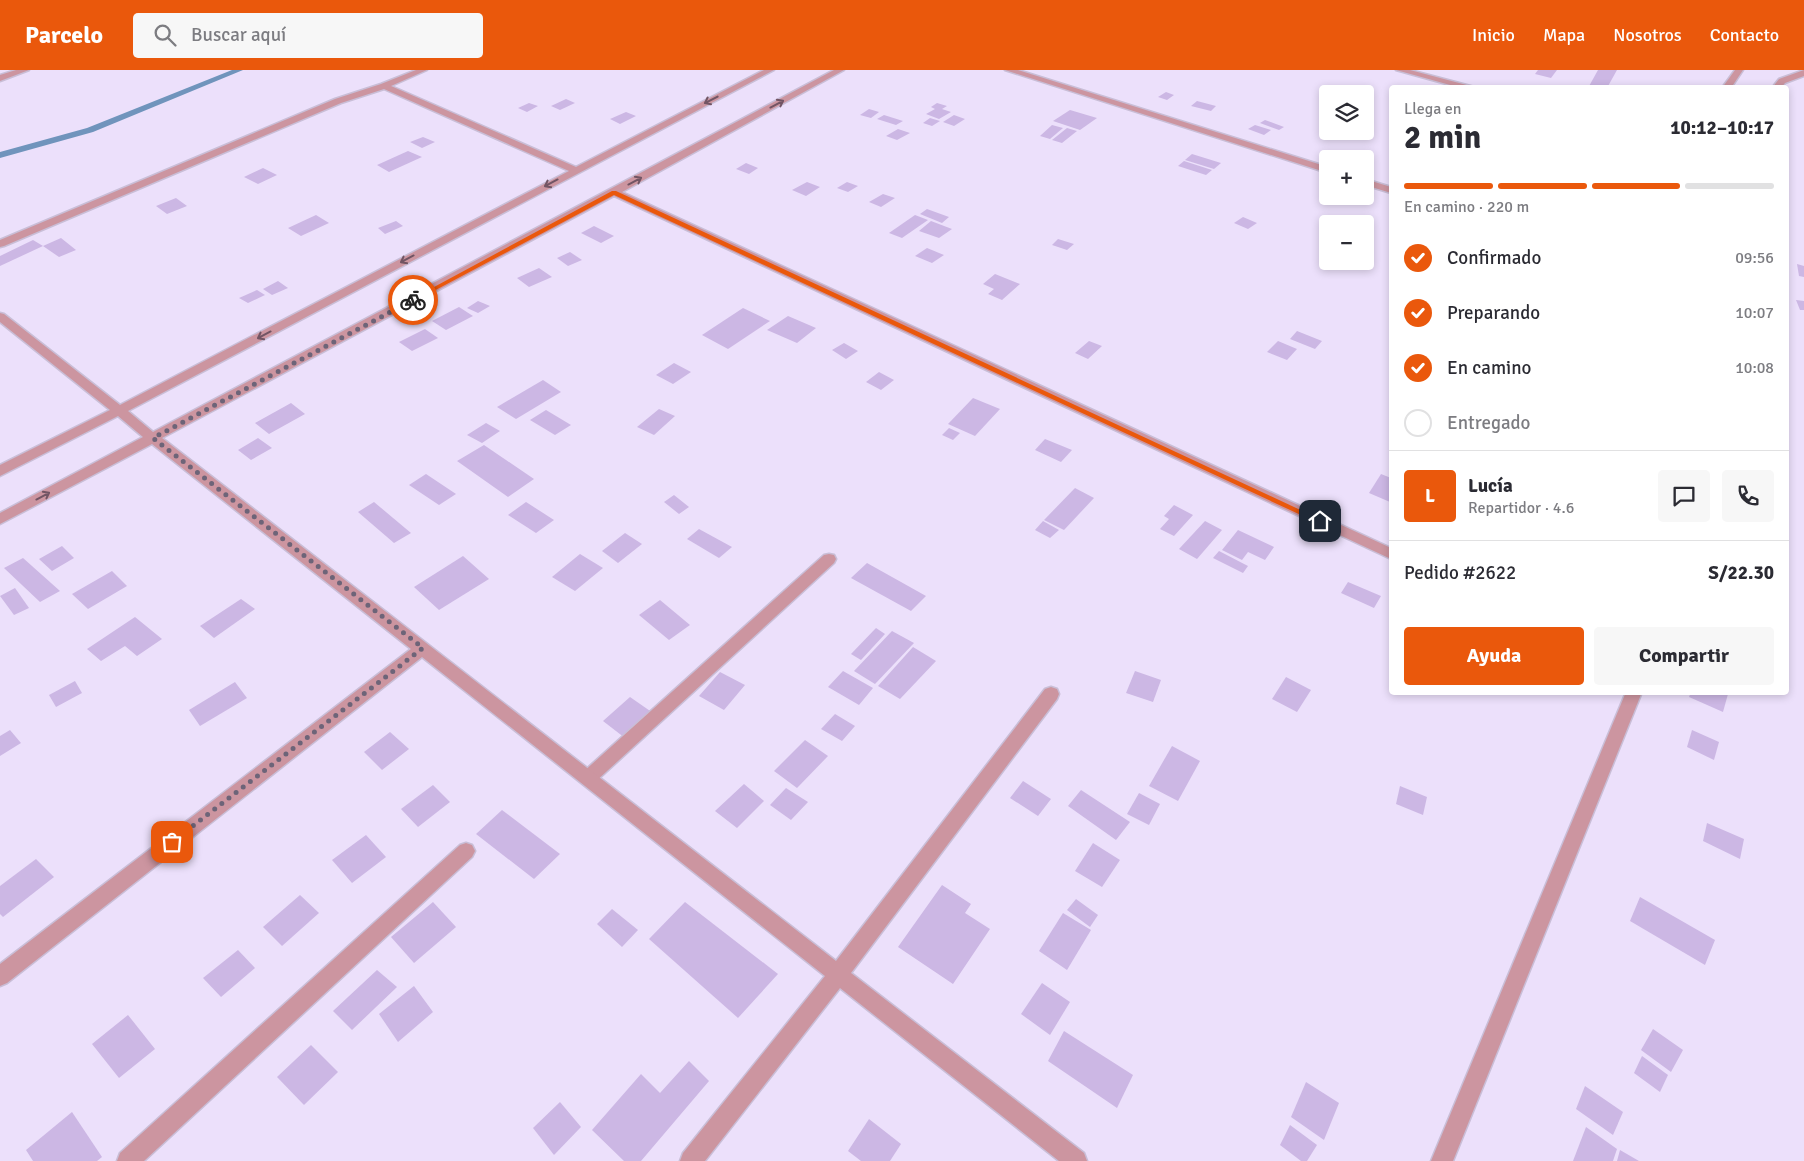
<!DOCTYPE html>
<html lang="es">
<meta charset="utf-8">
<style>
body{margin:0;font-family:Signika,sans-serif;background:#f7f7f7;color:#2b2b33;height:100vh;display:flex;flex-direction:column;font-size:19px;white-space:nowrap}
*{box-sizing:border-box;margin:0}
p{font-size:16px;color:#7c7c81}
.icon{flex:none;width:28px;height:28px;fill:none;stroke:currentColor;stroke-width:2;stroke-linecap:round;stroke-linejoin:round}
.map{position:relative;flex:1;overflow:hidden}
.side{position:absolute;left:1389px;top:15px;width:400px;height:610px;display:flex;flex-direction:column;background:#fff;border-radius:5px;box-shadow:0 2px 8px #0003}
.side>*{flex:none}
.tools{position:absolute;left:1319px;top:15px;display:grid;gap:10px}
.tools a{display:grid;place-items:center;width:55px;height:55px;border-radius:5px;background:#fff;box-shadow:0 2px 8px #0003;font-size:25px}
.pin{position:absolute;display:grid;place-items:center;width:42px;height:42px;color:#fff;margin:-21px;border-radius:10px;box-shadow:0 2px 8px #0006}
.courier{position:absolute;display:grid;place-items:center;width:50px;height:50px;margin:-25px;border:4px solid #ea580c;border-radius:50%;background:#fff;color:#222;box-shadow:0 1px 6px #0007}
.headline em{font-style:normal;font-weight:700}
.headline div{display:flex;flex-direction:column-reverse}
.headline{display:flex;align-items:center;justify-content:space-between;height:85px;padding:0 15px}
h1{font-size:32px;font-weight:700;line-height:38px}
.bar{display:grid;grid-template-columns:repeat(4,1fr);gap:8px 5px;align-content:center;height:60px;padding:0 15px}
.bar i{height:6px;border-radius:4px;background:#e1e1e2}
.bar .on{background:#ea580c}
.bar p{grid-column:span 4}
.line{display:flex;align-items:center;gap:12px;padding:0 15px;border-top:1px solid #e1e1e2}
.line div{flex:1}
.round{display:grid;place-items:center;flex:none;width:52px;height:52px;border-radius:5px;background:#f7f7f7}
ol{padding:0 15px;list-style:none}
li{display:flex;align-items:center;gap:15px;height:55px}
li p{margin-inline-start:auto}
li .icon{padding:5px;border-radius:50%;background:#ea580c;color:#fff;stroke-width:4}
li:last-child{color:#7c7c81}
li i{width:28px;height:28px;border:2px solid #e1e1e2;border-radius:50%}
.cta{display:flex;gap:10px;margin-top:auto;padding:10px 15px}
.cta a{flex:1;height:58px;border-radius:5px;background:#ea580c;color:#fff;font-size:20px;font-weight:700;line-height:58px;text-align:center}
.cta a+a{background:#f7f7f7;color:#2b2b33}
header{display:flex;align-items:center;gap:30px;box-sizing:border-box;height:70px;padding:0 25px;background:#ea580c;color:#fff}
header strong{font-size:24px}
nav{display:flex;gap:28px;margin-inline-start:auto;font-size:18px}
.search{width:350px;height:45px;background:#f7f7f7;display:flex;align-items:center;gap:12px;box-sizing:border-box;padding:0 18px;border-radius:5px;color:#7c7c81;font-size:19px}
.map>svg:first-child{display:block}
</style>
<header>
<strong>Parcelo</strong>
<div class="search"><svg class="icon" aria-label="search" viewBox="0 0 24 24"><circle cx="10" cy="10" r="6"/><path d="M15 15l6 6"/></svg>Buscar aquí</div>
<nav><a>Inicio</a><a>Mapa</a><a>Nosotros</a><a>Contacto</a></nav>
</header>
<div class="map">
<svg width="1804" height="1091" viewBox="0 0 1804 1091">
<rect width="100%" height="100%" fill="#ece0fb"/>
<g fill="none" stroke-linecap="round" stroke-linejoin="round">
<polygon fill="#7094bc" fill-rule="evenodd" points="232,0 243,0 93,62 0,88 0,82 87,58"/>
</g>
<g fill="#ccb7e4">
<polygon points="1538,0 1557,0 1551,8 1535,4"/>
<polygon points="1598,0 1617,0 1607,18 1588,18"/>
<polygon points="1166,22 1174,25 1167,30 1158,27"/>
<polygon points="566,29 575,33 560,40 551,36"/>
<polygon points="1197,31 1216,36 1211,41 1191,36"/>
<polygon points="529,33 538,36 527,42 518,38"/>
<polygon points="937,33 947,36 942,39 951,42 939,49 926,44 935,39 931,37"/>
<polygon points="869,39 879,42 871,48 860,45"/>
<polygon points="1070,40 1097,48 1080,60 1053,51"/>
<polygon points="626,42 636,46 620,54 610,49"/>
<polygon points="884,45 903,51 896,55 877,49"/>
<polygon points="954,45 965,49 954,56 943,52"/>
<polygon points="930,48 940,51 932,56 923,53"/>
<polygon points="1265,50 1284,57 1279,60 1260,53"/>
<polygon points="1052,55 1063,58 1050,69 1040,66"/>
<polygon points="1255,55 1271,60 1264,65 1248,59"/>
<polygon points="1067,58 1077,61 1062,73 1052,70"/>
<polygon points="898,59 910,63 897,70 886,66"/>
<polygon points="423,67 435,72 422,78 410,72"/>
<polygon points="408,81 422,87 389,102 377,95"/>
<polygon points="1192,84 1221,93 1214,99 1185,90"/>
<polygon points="1184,91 1212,100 1206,105 1178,96"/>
<polygon points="746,93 758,98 749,104 736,99"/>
<polygon points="263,98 277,105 258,114 244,107"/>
<polygon points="807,112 820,117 806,126 792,120"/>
<polygon points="847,112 858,116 848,122 837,118"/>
<polygon points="883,124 895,128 881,137 869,132"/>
<polygon points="176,128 187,136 167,144 156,136"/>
<polygon points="927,139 949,147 942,153 920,144"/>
<polygon points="316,145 329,153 301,166 288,158"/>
<polygon points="915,145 928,150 902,168 889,163"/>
<polygon points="1243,147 1257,153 1248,159 1234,153"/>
<polygon points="396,151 403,156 385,164 378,158"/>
<polygon points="931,151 952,159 939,168 919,161"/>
<polygon points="594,156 614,166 601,173 581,163"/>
<polygon points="61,168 76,180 59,187 43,176"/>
<polygon points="1058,169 1074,174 1067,180 1052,175"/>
<polygon points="33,170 43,176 0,196 0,186"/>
<polygon points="927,178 944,185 932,193 915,186"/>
<polygon points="570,182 582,190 568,196 557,188"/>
<polygon points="1797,194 1804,196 1804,207 1799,206"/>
<polygon points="539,198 552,207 529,217 517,208"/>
<polygon points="995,204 1020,214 1002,230 988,224 994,219 983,214"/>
<polygon points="278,211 288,218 272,225 263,219"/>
<polygon points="257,220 265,225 248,233 239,228"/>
<polygon points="1796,230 1804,231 1804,240 1800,240"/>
<polygon points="478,231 490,236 478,243 467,238"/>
<polygon points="459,237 473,246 446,260 432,251"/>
<polygon points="743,238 770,251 728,279 702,265"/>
<polygon points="788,246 816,258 797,273 767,260"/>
<polygon points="425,259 438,268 412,281 399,272"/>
<polygon points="1297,261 1322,271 1315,279 1290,269"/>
<polygon points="1089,271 1102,276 1088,289 1075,283"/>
<polygon points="1278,271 1297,279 1287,290 1267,282"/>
<polygon points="844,273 858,281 846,289 832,280"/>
<polygon points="674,293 691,302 673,314 656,305"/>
<polygon points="879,302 894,310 881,320 866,312"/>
<polygon points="543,310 561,322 516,349 497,337"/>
<polygon points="973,328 1000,339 975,366 948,354"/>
<polygon points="291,333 305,344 269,364 255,353"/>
<polygon points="659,339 675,346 654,365 637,357"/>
<polygon points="546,340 571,355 555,365 530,350"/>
<polygon points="486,353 500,361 482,373 467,365"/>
<polygon points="949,358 960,363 953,370 942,365"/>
<polygon points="258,368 272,378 251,390 238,380"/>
<polygon points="1045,369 1072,380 1061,392 1035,380"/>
<polygon points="484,375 534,409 508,427 457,391"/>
<polygon points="426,404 456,424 439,435 409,415"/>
<polygon points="1381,404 1391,408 1390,432 1369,423"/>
<polygon points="1075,418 1094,428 1064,460 1044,450"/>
<polygon points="674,425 689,437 679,444 664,432"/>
<polygon points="374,432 411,463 394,473 358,442"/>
<polygon points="526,432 554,450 536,463 508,445"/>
<polygon points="1174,435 1193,445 1174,466 1160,459 1169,449 1164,446"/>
<polygon points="1043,451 1059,460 1050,468 1035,460"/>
<polygon points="1205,451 1222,460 1197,489 1179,479"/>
<polygon points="699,459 732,477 719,488 687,469"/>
<polygon points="1238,460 1274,477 1265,490 1248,482 1242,490 1222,480"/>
<polygon points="625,463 642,474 618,493 602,481"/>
<polygon points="62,476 74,488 52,501 39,489"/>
<polygon points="1219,481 1248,496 1243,503 1213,488"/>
<polygon points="580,484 603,498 575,521 552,507"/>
<polygon points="463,486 489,509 439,540 414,517"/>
<polygon points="23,488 60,521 40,532 4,498"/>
<polygon points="867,493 926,526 911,541 851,508"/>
<polygon points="112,501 127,516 88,539 72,524"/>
<polygon points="1348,512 1381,526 1374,538 1341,523"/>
<polygon points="15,518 29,538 14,545 0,526"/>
<polygon points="241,529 255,539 214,568 200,556"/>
<polygon points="660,530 690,555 669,570 639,545"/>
<polygon points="135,547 162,569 137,586 125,576 101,591 87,579"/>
<polygon points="876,558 885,564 861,590 851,584"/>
<polygon points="892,561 914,573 875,614 854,601"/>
<polygon points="913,577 936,591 900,629 878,616"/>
<polygon points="843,601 873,618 859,635 828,617"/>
<polygon points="1135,601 1161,610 1153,632 1126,623"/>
<polygon points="720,602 745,615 724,640 699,626"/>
<polygon points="1286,607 1311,620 1297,642 1272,629"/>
<polygon points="75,611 82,623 56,637 49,625"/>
<polygon points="235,612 247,628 200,656 189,640"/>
<polygon points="1691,622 1728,624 1723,642 1689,627"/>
<polygon points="630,627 653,643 625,668 603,651"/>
<polygon points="835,644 855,656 842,671 821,659"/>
<polygon points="10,660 21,673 0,686 0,666"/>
<polygon points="1692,660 1719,672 1714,690 1687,677"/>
<polygon points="390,662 409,679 382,700 364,682"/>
<polygon points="805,670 828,686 797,718 774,701"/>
<polygon points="1172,676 1200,691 1178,731 1149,716"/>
<polygon points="1023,711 1051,729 1038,746 1010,728"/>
<polygon points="744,714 764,731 737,758 715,741"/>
<polygon points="433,715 450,732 418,757 401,739"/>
<polygon points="1400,716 1427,727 1423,745 1396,734"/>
<polygon points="786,718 808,732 791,750 770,735"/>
<polygon points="1081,720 1130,752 1116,770 1068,736"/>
<polygon points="1139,723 1160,734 1149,755 1127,744"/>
<polygon points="502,740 560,784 534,809 476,764"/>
<polygon points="1707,753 1744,769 1740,789 1703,771"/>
<polygon points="366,765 386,787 352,813 332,790"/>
<polygon points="1093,773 1120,790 1102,817 1075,801"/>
<polygon points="36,789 54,807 3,847 0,844 0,816"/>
<polygon points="942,815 971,834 965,843 990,859 953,914 898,877"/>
<polygon points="300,825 319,843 282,876 263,857"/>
<polygon points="1640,827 1715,870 1705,895 1630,851"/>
<polygon points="1076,829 1098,845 1090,857 1067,840"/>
<polygon points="433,832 456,857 414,893 391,867"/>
<polygon points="685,832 778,904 738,948 649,869"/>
<polygon points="612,839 638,860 622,877 597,854"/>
<polygon points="1063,843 1091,860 1067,900 1039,881"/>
<polygon points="238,880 255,898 221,927 203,908"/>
<polygon points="377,900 397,917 352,960 333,941"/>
<polygon points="1042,913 1070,932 1050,965 1021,944"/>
<polygon points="414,916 433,942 398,972 379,944"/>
<polygon points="128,945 155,979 119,1008 92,974"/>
<polygon points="1653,959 1683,980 1671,1002 1641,980"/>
<polygon points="1064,961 1133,1005 1117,1038 1048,991"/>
<polygon points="311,975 338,1002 304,1035 277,1007"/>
<polygon points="1642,986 1668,1005 1660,1022 1634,1003"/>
<polygon points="689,991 709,1011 641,1091 624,1091 592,1060 641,1004 660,1023"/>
<polygon points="1306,1012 1339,1033 1324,1070 1291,1047"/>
<polygon points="1585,1016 1623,1042 1613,1065 1576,1039"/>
<polygon points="560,1032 581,1057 554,1085 533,1058"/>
<polygon points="72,1042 102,1087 97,1091 33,1091 26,1080"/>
<polygon points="869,1049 901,1074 890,1091 861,1091 848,1081"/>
<polygon points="1290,1055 1317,1075 1307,1091 1301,1091 1280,1075"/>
<polygon points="1586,1057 1617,1079 1613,1091 1573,1091"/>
<polygon points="1620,1080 1639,1091 1617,1091"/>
</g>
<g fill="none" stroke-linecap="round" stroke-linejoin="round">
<g stroke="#c9bed7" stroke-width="3">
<g id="lane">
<polygon points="829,484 834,485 836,489 834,493 594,713 588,715 582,713 580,708 582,703 824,485"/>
<polygon points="466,773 472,775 475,781 472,787 144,1091 117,1091 120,1083 460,775"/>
</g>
</g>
<g stroke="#c9bed7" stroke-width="3">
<g id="street">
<polygon points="16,0 29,0 0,11 0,5"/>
<polygon points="416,0 427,0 391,16 576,97 764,0 774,0 128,341 153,362 834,0 844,0 622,122 1391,478 1391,489 614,126 162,368 836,891 1045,619 1051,617 1057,619 1059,624 1057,629 851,903 1084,1083 1087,1091 1059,1091 840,918 705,1091 680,1091 683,1083 825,906 422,587 7,913 0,916 0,894 411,579 152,374 0,454 0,443 143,367 118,346 0,406 0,395 110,340 0,252 0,243 4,244 120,335 569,101 384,19 341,33 4,176 0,177 0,170 335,29 381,14"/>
<polygon points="1005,0 1018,0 1328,97 1328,103"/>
<polygon points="1396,0 1410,0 1478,18 1461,18"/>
<polygon points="1735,0 1743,0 1731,18 1722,18"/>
<polygon points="1804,0 1804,6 1785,13 1781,18 1772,18 1779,9"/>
<polygon points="1365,109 1391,117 1391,123 1365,115"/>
<polygon points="1626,622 1642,622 1453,1091 1431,1091"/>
</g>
</g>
<use href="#lane" fill="#cc95a0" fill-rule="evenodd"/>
<use href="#street" fill="#cc95a0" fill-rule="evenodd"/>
</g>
<defs><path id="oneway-shaft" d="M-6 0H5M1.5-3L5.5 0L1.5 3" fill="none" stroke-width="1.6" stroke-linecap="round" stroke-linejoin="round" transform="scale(1.25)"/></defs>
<g stroke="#725564">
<use href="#oneway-shaft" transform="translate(711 30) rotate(153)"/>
<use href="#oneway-shaft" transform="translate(777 34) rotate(-28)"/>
<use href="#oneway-shaft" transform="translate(635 111) rotate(-28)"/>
<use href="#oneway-shaft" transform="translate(551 113) rotate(152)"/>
<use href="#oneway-shaft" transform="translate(407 189) rotate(152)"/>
<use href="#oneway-shaft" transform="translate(264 265) rotate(152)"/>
<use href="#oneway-shaft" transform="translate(43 426) rotate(-28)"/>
</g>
<polygon fill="#ea580c" points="612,121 616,121 1324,451 1323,453 1318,453 614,125 415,231 410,230"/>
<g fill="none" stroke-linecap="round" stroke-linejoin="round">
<polyline stroke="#6d6478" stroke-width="5" stroke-dasharray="0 9" points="172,772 423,578 153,368 413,230"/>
</g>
</svg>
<div class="tools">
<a><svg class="icon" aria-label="layers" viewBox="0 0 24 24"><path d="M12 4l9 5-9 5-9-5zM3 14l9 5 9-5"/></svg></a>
<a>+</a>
<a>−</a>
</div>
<div class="pin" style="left:172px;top:772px;background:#ea580c"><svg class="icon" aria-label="bag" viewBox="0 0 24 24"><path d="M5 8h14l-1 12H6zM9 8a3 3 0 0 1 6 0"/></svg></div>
<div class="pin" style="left:1320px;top:451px;background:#1f2937"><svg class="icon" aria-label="home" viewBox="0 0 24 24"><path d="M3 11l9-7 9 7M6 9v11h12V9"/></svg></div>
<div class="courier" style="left:413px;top:230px"><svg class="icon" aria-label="bike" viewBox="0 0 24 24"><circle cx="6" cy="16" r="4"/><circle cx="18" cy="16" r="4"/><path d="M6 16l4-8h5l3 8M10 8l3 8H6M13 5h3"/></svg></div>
<section class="side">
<div class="headline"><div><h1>2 min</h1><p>Llega en</p></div><em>10:12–10:17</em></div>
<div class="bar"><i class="on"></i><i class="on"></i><i class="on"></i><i></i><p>En camino · 220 m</p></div>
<ol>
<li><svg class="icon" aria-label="check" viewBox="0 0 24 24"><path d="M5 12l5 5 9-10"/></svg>Confirmado<p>09:56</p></li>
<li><svg class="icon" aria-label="check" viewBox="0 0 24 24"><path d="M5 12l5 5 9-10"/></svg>Preparando<p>10:07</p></li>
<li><svg class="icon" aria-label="check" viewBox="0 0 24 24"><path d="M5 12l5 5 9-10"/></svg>En camino<p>10:08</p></li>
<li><i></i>Entregado</li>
</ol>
<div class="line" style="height:90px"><b class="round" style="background:#ea580c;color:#fff">L</b><div><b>Lucía</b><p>Repartidor · 4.6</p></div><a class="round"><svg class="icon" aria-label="chat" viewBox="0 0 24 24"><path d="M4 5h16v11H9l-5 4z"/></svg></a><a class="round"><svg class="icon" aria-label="phone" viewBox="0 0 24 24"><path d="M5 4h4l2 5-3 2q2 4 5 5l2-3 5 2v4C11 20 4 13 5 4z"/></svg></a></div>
<div class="line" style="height:65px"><div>Pedido #2622</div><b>S/22.30</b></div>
<div class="cta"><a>Ayuda</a><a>Compartir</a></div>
</section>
</div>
